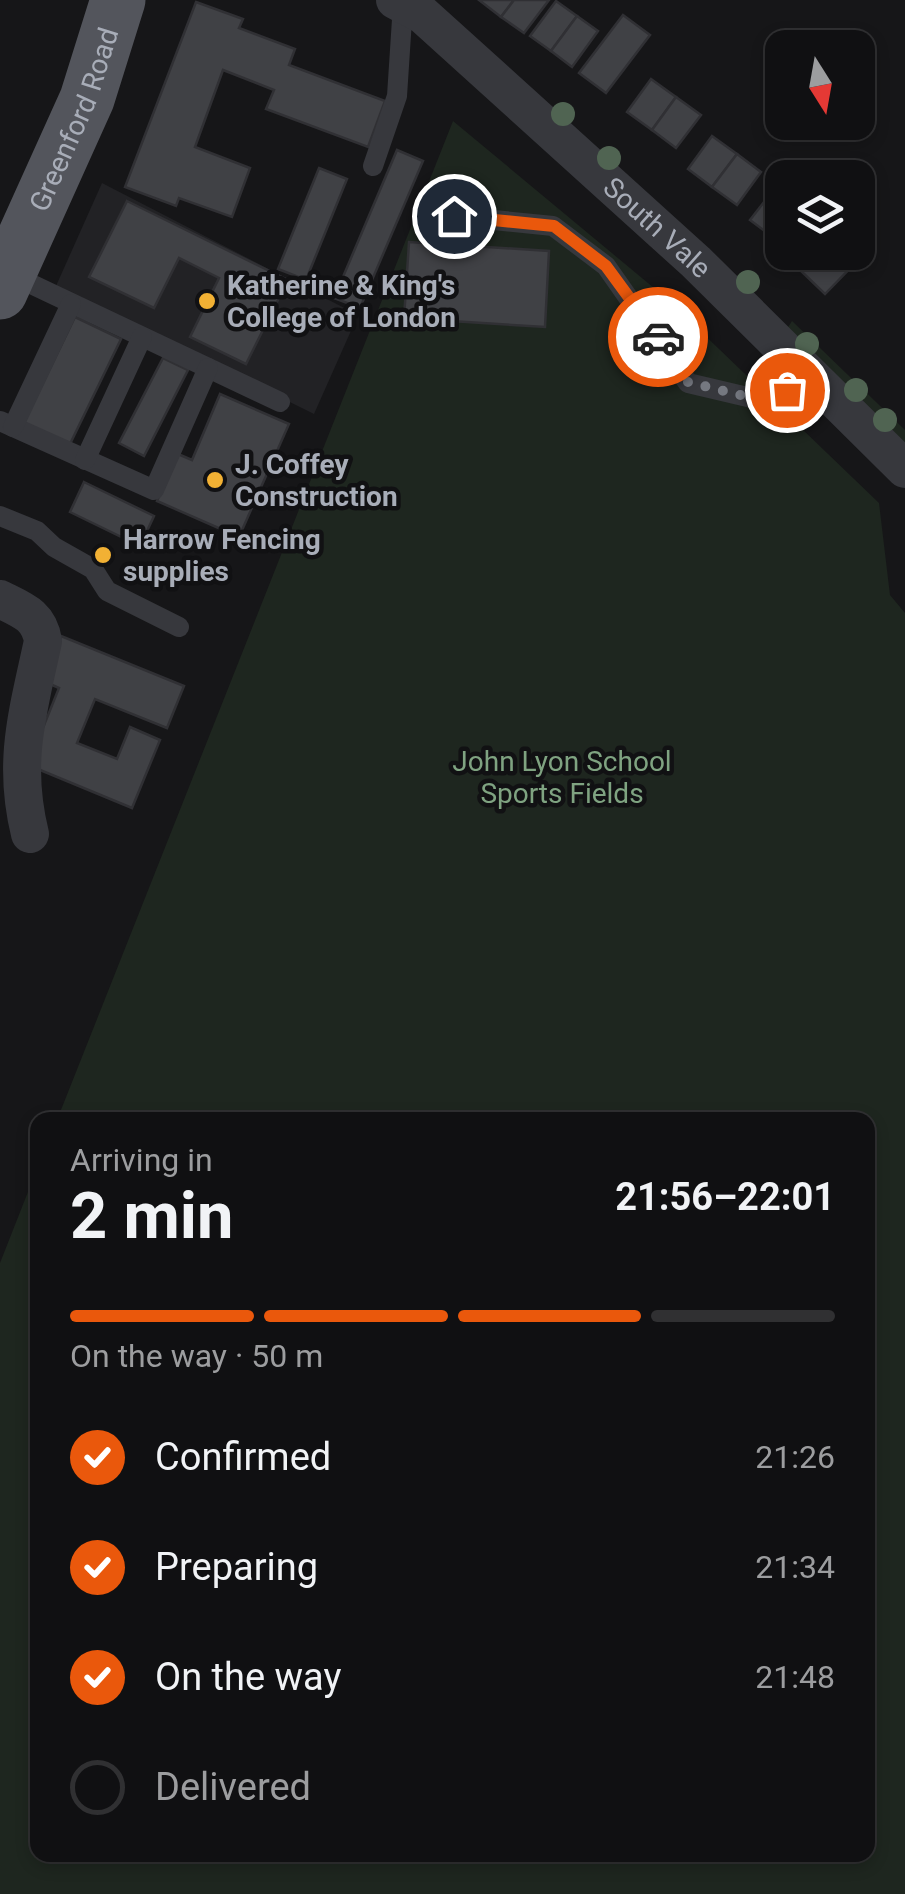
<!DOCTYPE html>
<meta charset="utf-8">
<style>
body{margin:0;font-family:Roboto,sans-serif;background:#1e1e20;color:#f1f3f6;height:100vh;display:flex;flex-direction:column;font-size:38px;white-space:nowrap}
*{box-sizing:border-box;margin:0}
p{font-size:32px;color:#9c9d9f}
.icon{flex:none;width:55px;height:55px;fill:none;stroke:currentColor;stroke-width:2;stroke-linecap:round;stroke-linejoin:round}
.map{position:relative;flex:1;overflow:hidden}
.sheet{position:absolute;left:30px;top:1112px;width:845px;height:750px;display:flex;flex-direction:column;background:#101012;border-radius:20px;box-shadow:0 5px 15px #0003,0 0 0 2px #303032}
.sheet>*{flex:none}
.needle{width:65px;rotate:169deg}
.buttons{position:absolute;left:765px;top:30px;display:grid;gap:20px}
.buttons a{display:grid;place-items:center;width:110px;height:110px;border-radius:20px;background:#101012;box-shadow:0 5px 15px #0003,0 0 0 2px #303032;font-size:50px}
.pin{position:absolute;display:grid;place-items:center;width:85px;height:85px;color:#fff;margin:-42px;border:5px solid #fff;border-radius:50%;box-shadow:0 2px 10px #0007}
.courier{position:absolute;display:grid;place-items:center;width:100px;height:100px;margin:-50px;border:8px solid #ea580c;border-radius:50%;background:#fff;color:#222;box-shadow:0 2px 12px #0007}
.headline em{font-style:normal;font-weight:700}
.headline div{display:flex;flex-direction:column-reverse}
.headline{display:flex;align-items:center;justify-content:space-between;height:170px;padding:0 40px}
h1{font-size:65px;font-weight:700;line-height:75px}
.bar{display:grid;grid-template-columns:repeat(4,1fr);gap:15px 10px;align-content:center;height:120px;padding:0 40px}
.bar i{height:12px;border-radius:8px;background:#303032}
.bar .selected{background:#ea580c}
.bar p{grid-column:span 4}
ol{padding:0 40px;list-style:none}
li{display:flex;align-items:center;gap:30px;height:110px}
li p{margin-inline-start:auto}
li .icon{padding:10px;border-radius:50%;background:#ea580c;color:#fff;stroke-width:4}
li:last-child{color:#9c9d9f}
li i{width:55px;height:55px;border:5px solid #303032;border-radius:50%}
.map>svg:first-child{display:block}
</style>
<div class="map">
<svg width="905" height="1894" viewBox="0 0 905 1894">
<rect width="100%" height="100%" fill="#161618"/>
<polygon fill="#222225" points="102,183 358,315 314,414 56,286"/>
<g fill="#1e261f">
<polygon points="453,121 666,298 879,503 890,595 905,613 905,1894 0,1894 0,1263 37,1169 38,1855 868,1855 868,1120 57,1120"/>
<polygon points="792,321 905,430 905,445 785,332"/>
</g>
<g fill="#404145" stroke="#303034" stroke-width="2.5">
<polygon points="479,0 514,0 501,17"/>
<polygon points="514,0 549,0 524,33 501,17"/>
<polygon points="556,1 577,16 551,51 530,36"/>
<polygon points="196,2 243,19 239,28 295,49 289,65 385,101 368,147 266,109 274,90 223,70 195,147 250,168 232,217 179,198 176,206 125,187"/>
<polygon points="623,15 650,35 606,93 579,73"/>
<polygon points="577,16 598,31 572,67 551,51"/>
<polygon points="651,79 676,97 652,130 627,112"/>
<polygon points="676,97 701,115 676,148 652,130"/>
<polygon points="712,136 737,154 712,187 688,169"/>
<polygon points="397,150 423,161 360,308 334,298"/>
<polygon points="737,154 761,172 737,205 712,187"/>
<polygon points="319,168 347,179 306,280 278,269"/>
<polygon points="775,188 782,194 782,227 774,238 750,220"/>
<polygon points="127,201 288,280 246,364 190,337 219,278 179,258 154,308 89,277"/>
<polygon points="858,240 868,250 825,294 801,271 819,252 858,252"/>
<polygon points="409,242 549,251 545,327 404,318"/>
<polygon points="75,317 121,339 69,446 23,424"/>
<polygon points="163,358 188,370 144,456 119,443"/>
<polygon points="220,394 289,424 239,537 157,501 178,454 192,460"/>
<polygon points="84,482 154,516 140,546 70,512"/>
<polygon points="61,636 184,686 167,728 95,699 77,743 117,759 130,727 160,740 132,808 28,765 59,688 43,681"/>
</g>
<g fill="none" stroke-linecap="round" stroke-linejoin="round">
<g stroke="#37383d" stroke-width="20">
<polyline points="373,166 397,96 403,4"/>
<polyline points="454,216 553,226 606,266 688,383 756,399 819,381"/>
<polyline points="10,274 280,402"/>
<polyline points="0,421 154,490 208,368"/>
<polyline points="13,427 71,304"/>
<polyline points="85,460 142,337"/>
<polyline points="0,516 37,531 54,547 93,569 107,591 179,627"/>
</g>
<g stroke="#37383d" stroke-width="38">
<path id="s1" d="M395 0 423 15 696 262 905 469"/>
<path d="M0 599C22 610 39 615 43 641 28 712 12 761 30 834"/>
</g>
<path stroke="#53555c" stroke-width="55" id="s2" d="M0 292 87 99 118 0"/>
</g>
<g fill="#506452">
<circle cx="563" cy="114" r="12"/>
<circle cx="609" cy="158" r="12"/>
<circle cx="748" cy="282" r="12"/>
<circle cx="807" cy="344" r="12"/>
<circle cx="856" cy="390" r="12"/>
<circle cx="885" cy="420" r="12"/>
</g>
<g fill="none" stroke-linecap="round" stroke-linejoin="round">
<polyline stroke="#757880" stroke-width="10" stroke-dasharray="0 18" points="658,337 688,382 756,399 787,390"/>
<polyline stroke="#ea580c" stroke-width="12" points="454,216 554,226 606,266 658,337"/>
</g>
<g fill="#f2b134" stroke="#111113" stroke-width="4">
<circle cx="207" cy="301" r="10"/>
<circle cx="215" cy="480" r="10"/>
<circle cx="103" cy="555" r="10"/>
</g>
<g text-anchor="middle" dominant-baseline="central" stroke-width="9" stroke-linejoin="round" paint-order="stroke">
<g font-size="28" fill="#a8adb8" stroke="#111113">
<text stroke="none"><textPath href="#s2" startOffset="188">Greenford Road</textPath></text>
<text stroke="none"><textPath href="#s1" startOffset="348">South Vale</textPath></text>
</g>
<g font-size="28" font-weight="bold" fill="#a8adb8" stroke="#111113" text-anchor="start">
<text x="227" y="285">Katherine &amp; King's<tspan x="227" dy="32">College of London</tspan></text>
<text x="235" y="464">J. Coffey<tspan x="235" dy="32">Construction</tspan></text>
<text x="123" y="539">Harrow Fencing<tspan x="123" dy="32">supplies</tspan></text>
</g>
<g font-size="28" fill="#7fa381" stroke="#111113">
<text x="562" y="761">John Lyon School<tspan x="562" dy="32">Sports Fields</tspan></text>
</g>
</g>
</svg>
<div class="buttons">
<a><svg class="needle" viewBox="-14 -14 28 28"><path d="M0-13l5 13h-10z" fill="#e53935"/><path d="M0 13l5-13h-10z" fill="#9c9d9f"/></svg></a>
<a><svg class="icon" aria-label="layers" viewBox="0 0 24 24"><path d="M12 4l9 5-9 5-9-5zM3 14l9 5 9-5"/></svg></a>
</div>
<div class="pin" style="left:787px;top:390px;background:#ea580c"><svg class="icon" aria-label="bag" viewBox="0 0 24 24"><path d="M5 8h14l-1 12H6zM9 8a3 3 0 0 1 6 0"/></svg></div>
<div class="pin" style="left:454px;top:216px;background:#1f2937"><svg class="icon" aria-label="home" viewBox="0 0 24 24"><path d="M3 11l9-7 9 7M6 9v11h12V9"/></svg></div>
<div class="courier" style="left:658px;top:337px"><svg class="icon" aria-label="car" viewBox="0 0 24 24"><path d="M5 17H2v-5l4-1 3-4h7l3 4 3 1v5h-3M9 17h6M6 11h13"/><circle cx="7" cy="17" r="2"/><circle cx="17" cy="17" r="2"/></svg></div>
<section class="sheet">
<div class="headline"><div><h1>2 min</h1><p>Arriving in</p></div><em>21:56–22:01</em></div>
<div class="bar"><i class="selected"></i><i class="selected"></i><i class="selected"></i><i></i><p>On the way · 50 m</p></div>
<ol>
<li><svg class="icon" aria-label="check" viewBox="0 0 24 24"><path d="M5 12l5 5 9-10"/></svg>Confirmed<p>21:26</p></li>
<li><svg class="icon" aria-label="check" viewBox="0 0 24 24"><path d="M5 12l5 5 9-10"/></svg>Preparing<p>21:34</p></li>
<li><svg class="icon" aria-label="check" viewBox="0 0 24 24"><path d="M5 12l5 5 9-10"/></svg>On the way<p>21:48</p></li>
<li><i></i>Delivered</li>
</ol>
</section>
</div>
